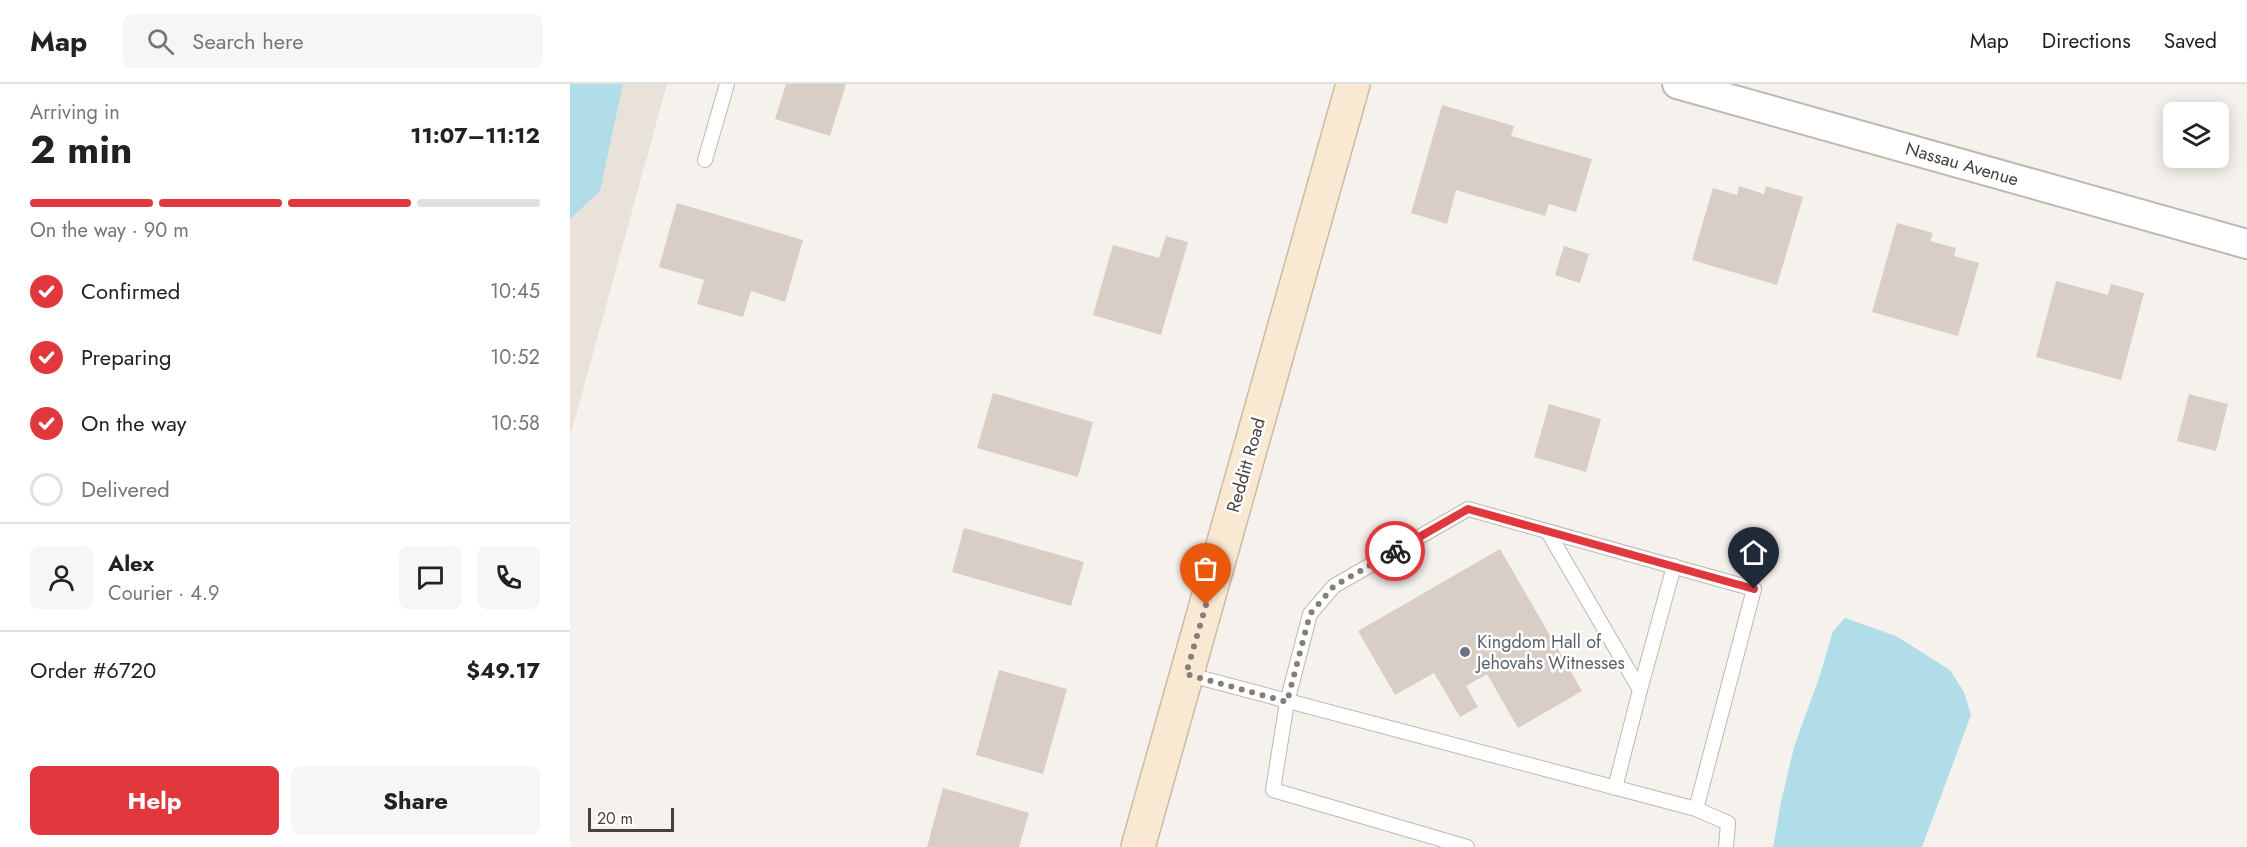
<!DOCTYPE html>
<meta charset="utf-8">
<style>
body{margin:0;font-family:Jost,sans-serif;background:#f6f6f6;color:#222;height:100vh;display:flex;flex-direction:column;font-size:22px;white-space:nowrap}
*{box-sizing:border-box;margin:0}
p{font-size:20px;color:#767676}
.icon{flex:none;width:33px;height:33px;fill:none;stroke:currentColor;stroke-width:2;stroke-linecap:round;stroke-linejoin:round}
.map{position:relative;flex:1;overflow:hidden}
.panel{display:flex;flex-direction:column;background:#fff;width:570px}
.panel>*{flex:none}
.controls{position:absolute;left:1593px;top:18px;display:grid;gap:12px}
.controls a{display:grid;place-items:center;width:66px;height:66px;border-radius:9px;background:#fff;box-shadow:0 3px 15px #0003;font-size:30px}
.scale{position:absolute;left:18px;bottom:15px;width:86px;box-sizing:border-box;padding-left:6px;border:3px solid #48413b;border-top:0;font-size:16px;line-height:21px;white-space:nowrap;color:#48413b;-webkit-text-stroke:4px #fff;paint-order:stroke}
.pin{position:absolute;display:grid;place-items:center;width:51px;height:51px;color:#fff;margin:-62px -26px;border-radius:50% 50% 50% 0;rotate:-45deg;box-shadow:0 0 6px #0007}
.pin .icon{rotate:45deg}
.courier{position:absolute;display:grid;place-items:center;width:60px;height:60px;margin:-30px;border:4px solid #e1383e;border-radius:50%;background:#fff;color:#222;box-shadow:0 2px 8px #0007}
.head em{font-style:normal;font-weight:700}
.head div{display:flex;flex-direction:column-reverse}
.head{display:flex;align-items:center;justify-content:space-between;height:102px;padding:0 30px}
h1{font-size:39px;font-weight:700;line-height:45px}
.bar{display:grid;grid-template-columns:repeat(4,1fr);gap:9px 6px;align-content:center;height:72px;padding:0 30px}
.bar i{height:8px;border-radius:4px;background:#e0e0e0}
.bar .selected{background:#e1383e}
.bar p{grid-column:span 4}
.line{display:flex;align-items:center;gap:15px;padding:0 30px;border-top:2px solid #e0e0e0}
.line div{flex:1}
.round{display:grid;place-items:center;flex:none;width:63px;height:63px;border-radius:9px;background:#f6f6f6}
ol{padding:0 30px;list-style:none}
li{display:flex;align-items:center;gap:18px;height:66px}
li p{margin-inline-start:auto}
li .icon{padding:6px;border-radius:50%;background:#e1383e;color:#fff;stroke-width:4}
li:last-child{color:#767676}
li i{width:33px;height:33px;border:3px solid #e0e0e0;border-radius:50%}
.primary-button{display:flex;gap:12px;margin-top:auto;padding:12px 30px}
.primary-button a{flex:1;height:69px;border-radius:9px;background:#e1383e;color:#fff;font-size:24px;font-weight:700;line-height:69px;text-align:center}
.primary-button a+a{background:#f6f6f6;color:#222}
header{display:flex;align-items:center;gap:36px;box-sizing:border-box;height:84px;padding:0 30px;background:#fff;border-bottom:2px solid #e0e0e0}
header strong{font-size:28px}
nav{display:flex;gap:33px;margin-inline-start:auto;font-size:21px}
.search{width:420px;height:54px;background:#f6f6f6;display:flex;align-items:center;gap:15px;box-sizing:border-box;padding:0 21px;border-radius:9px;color:#767676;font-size:22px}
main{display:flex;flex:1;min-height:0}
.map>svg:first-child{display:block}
</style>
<header>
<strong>Map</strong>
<div class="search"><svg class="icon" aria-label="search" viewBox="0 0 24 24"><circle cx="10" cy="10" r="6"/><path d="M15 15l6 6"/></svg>Search here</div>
<nav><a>Map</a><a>Directions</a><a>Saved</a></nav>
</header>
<main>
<section class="panel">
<div class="head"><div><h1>2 min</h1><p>Arriving in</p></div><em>11:07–11:12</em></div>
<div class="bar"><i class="selected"></i><i class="selected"></i><i class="selected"></i><i></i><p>On the way · 90 m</p></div>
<ol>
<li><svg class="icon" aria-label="check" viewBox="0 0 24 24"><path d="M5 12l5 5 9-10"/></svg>Confirmed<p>10:45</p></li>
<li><svg class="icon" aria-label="check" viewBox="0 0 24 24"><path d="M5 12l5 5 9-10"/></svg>Preparing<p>10:52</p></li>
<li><svg class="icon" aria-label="check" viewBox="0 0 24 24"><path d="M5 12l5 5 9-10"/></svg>On the way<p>10:58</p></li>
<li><i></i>Delivered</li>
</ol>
<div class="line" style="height:108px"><a class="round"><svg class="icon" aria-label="person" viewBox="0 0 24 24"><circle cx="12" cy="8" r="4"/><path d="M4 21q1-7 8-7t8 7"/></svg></a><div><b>Alex</b><p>Courier · 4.9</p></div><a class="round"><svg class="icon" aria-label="chat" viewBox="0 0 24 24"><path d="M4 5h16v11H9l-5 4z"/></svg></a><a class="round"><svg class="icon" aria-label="phone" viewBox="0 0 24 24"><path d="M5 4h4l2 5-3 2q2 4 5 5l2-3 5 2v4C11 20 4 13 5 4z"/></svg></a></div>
<div class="line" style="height:78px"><div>Order #6720</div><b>$49.17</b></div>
<div class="primary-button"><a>Help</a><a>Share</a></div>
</section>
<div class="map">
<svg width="1677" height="763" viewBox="0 0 1677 763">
<rect width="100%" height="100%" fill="#f5f1ed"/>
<polygon fill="#e8e2db" points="0,0 97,0 0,353"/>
<g fill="#b1dde9">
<polygon points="0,0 53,0 30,107 0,135"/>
<polygon points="1275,534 1326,552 1380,586 1394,608 1401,631 1352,763 1203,763 1211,718 1224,663 1249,594 1263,547"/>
</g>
<g fill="#d8cec6">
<polygon points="216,0 276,0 260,52 205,35"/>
<polygon points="872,21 944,42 941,52 1022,75 1006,128 979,120 975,132 886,106 877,140 841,129"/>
<polygon points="1169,102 1194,110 1196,102 1233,113 1207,201 1122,176 1143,104 1167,111"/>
<polygon points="107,119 233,156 215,218 181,207 173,233 127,220 134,196 89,183"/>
<polygon points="1327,139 1363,149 1360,157 1386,164 1384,172 1409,179 1388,252 1302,228"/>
<polygon points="596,152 618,158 591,251 523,231 543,161 589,174"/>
<polygon points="994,162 1019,170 1010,199 985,191"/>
<polygon points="1486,197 1538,211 1541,200 1574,209 1551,296 1466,273"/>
<polygon points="423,309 523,338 508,393 407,364"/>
<polygon points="1619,310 1658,320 1646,367 1607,357"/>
<polygon points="979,320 1031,335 1016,388 964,373"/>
<polygon points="394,444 514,478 501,522 382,488"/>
<polygon points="930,465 1012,607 948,644 917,590 896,602 908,623 890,633 864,589 825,611 788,547"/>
<polygon points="429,586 497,605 473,690 406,671"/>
<polygon points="373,704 459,729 449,763 357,763"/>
</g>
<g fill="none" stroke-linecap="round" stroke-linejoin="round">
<g stroke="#bfb7b0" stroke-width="16">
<g id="lane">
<polyline points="135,76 157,0"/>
<polyline points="978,448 1070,606 1045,704"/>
<polyline points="616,590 1126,725"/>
<polyline points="1070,606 1104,482"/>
<polyline points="897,763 703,706 717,618 740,530 764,502 898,425 1184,505 1126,725 1158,739 1156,763"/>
</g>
</g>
<g stroke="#bfb7b0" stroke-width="32">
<polyline id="street" points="1107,0 1677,160"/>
</g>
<g stroke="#cebaa2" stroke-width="36">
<polyline id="secondary" points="568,763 783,0"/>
</g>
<use href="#lane" stroke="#fff" stroke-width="14"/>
<use href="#street" stroke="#fff" stroke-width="28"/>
<use href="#secondary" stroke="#f9e8d2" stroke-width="33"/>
</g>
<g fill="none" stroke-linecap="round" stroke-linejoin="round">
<polyline stroke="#857f79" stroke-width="6" stroke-dasharray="0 10.8" points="636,521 616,590 717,618 740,530 764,502 825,467"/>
<polyline stroke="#e1383e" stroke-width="8" points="825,467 898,425 1184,505"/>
</g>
<circle fill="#6b7280" stroke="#fff" stroke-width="2" cx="895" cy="568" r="6"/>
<g text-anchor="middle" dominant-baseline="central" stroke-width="5" stroke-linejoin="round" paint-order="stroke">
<g font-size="18" fill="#48413b" stroke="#fff">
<text transform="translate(1392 80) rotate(16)">Nassau Avenue</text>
<text transform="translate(676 381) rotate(-74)">Redditt Road</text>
</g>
<g font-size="18" fill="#5b616d" stroke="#fff" text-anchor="start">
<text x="907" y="558">Kingdom Hall of<tspan x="907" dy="21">Jehovahs Witnesses</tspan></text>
</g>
</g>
</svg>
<div class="controls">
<a><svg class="icon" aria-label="layers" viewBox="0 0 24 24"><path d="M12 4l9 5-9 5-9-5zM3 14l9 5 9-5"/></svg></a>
</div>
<div class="scale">20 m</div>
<div class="pin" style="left:636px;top:521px;background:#ea580c"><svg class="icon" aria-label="bag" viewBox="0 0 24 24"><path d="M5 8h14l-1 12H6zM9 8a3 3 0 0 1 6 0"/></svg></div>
<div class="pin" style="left:1184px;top:505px;background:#1f2937"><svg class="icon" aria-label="home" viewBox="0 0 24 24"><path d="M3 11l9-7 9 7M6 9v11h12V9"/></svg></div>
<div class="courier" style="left:825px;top:467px"><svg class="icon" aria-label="bike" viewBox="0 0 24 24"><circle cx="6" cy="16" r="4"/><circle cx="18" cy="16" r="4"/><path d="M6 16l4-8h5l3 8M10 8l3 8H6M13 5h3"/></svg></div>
</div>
</main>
